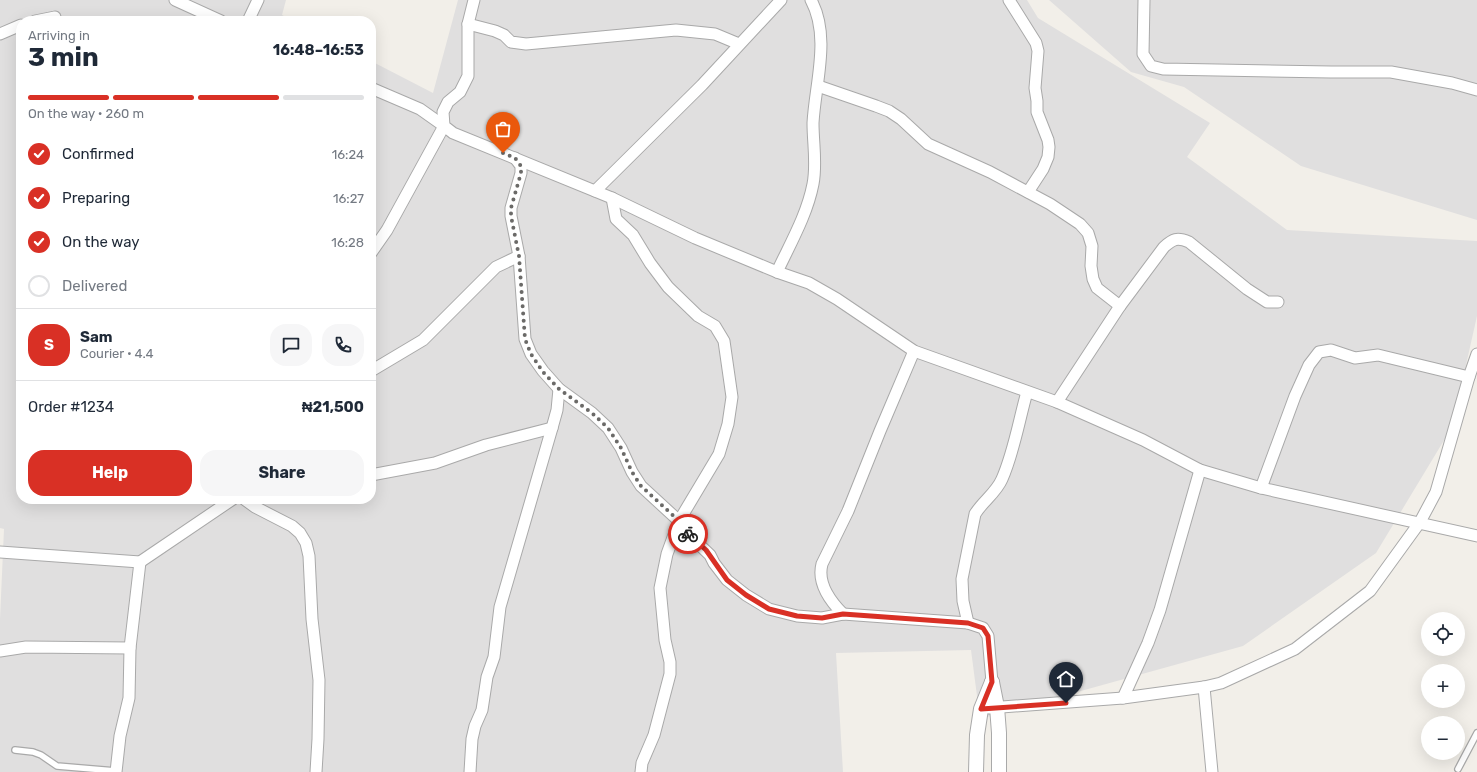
<!DOCTYPE html>
<meta charset="utf-8">
<style>
body{margin:0;font-family:Rubik,sans-serif;background:#f6f6f7;color:#1f2937;height:100vh;display:flex;flex-direction:column;font-size:15px;white-space:nowrap}
*{box-sizing:border-box;margin:0}
p{font-size:13px;color:#747a83}
.icon{flex:none;width:22px;height:22px;fill:none;stroke:currentColor;stroke-width:2;stroke-linecap:round;stroke-linejoin:round}
.map{position:relative;flex:1;overflow:hidden}
.sheet{position:absolute;left:16px;top:16px;width:360px;height:488px;display:flex;flex-direction:column;background:#fff;border-radius:16px;box-shadow:0 4px 16px #0002}
.sheet>*{flex:none}
.buttons{position:absolute;left:1421px;top:612px;display:grid;gap:8px}
.buttons a{display:grid;place-items:center;width:44px;height:44px;border-radius:50%;background:#fff;box-shadow:0 4px 16px #0002;font-size:20px}
.pin{position:absolute;display:grid;place-items:center;width:34px;height:34px;color:#fff;margin:-41px -17px;border-radius:50% 50% 50% 0;rotate:-45deg;box-shadow:0 0 4px #0007}
.pin .icon{rotate:45deg}
.courier{position:absolute;display:grid;place-items:center;width:40px;height:40px;margin:-20px;border:3px solid #d93025;border-radius:50%;background:#fff;color:#222;box-shadow:0 1px 5px #0007}
.head em{font-style:normal;font-weight:700}
.head div{display:flex;flex-direction:column-reverse}
.head{display:flex;align-items:center;justify-content:space-between;height:68px;padding:0 12px}
h1{font-size:26px;font-weight:700;line-height:30px}
.bar{display:grid;grid-template-columns:repeat(4,1fr);gap:6px 4px;align-content:center;height:48px;padding:0 12px}
.bar i{height:5px;border-radius:3px;background:#e0e1e3}
.bar .selected{background:#d93025}
.bar p{grid-column:span 4}
.line{display:flex;align-items:center;gap:10px;padding:0 12px;border-top:1px solid #e0e1e3}
.line div{flex:1}
.round{display:grid;place-items:center;flex:none;width:42px;height:42px;border-radius:16px;background:#f6f6f7}
ol{padding:0 12px;list-style:none}
li{display:flex;align-items:center;gap:12px;height:44px}
li p{margin-inline-start:auto}
li .icon{padding:4px;border-radius:50%;background:#d93025;color:#fff;stroke-width:4}
li:last-child{color:#747a83}
li i{width:22px;height:22px;border:2px solid #e0e1e3;border-radius:50%}
.action{display:flex;gap:8px;margin-top:auto;padding:8px 12px}
.action a{flex:1;height:46px;border-radius:16px;background:#d93025;color:#fff;font-size:16px;font-weight:700;line-height:46px;text-align:center}
.action a+a{background:#f6f6f7;color:#1f2937}
.map>svg:first-child{display:block}
</style>
<div class="map">
<svg width="1477" height="772" viewBox="0 0 1477 772">
<rect width="100%" height="100%" fill="#f2efe9"/>
<g fill="#e0dfdf">
<polygon points="0,0 286,0 282,15 293,21 21,21 21,499 371,499 371,61 433,93 458,0 1027,0 1038,18 1210,123 1187,157 1287,230 1477,241 1477,316 1452,427 1376,553 1243,646 980,719 971,650 836,653 843,772 0,772 0,619 4,529 0,528"/>
<polygon points="1049,0 1477,0 1477,220 1301,166 1184,87 1131,72"/>
</g>
<g fill="none" stroke-linecap="round" stroke-linejoin="round">
<g stroke="#a9a9a9" stroke-width="8">
<g id="service">
<polyline points="15,750 33,752 41,755 57,766 116,771"/>
<polyline points="1458,769 1477,733"/>
</g>
</g>
<g stroke="#a9a9a9" stroke-width="13">
<g id="minor">
<polyline points="175,0 221,21"/>
<polyline points="474,0 468,24 468,76 460,92 448,102 443,112 444,126 453,133 612,198 695,238 777,272 809,283 837,299 914,351 1057,402 1143,440 1200,470 1261,488 1477,536"/>
<polyline points="1009,0 1036,43 1038,51 1035,88 1037,101 1037,112 1048,140 1049,147 1048,157 1043,169 1028,192"/>
<polyline points="1144,0 1143,54 1151,66 1163,69 1331,72 1391,72 1452,83 1477,90"/>
<polyline points="35,21 55,17"/>
<polyline points="248,21 258,0"/>
<polyline points="468,24 495,31 504,35 511,42 526,44 676,30 715,34 739,44"/>
<polyline points="0,34 21,25"/>
<polyline points="818,86 876,106 889,111 901,119 928,144 990,172 1050,204 1080,224 1088,233 1092,246 1091,266 1093,279 1097,288 1120,306"/>
<polyline points="371,88 420,109 444,126 387,230 371,253"/>
<polyline points="515,158 521,166 521,173 511,208 511,216 519,256 525,339 531,354 543,371 559,389 592,413 608,428 621,448 632,472 641,486 679,521 686,532 710,555 714,563 727,580 746,595 769,609 797,616 822,618 843,614 968,623 983,628 988,636 992,682"/>
<polyline points="595,191 702,85 781,0"/>
<polyline points="612,198 616,219 633,235 650,263 668,287 698,316 715,326 724,341 732,397 728,424 719,454 679,521 667,554 660,588 665,640 670,662 670,674 654,735 642,763 641,772"/>
<path d="M777 272C790 244 807 215 813 184 817 164 813 144 813 123 815 84 831 37 811 0"/>
<polyline points="371,371 423,340 496,267 519,256"/>
<path d="M1057 402 1120 306 1164 247C1173 239 1177 237 1189 242L1247 289 1267 302H1278"/>
<polyline points="371,475 435,463 486,445 552,428"/>
<polyline points="1261,488 1295,396 1309,365 1319,352 1331,350 1355,358 1378,355 1469,377"/>
<polyline points="244,499 255,507 292,526 300,533 306,543 309,556 312,619 319,680 318,739 316,772"/>
<polyline points="0,552 140,562 233,499"/>
<path d="M843 614C830 601 817 583 822 564L848 511 880 431 914 351"/>
<path d="M968 623 963 601 962 579 975 514C983 501 996 493 1002 479 1014 452 1019 420 1027 392"/>
<polyline points="0,651 26,647 130,648"/>
<polyline points="1204,687 1212,772"/>
<polyline points="1123,698 1148,643 1160,610 1200,470"/>
<polyline points="989,708 1123,698 1204,687 1221,683 1295,649 1370,591 1420,522 1436,492 1469,377 1477,354"/>
<polyline points="116,772 120,736 129,698 130,648 140,562"/>
<polyline points="470,772 472,739 475,726 482,710 487,677 494,657 500,607 552,428 557,410 559,389"/>
</g>
</g>
<g stroke="#a9a9a9" stroke-width="16">
<g id="tertiary">
<polyline points="992,682 997,707 999,733 999,772"/>
<polyline points="976,772 977,735 981,709 992,682"/>
</g>
</g>
<use href="#service" stroke="#fff" stroke-width="5.5"/>
<use href="#minor" stroke="#fff" stroke-width="11"/>
<use href="#tertiary" stroke="#fff" stroke-width="14"/>
</g>
<g fill="none" stroke-linecap="round" stroke-linejoin="round">
<polyline stroke="#6b6a68" stroke-width="4" stroke-dasharray="0 7.2" points="503,153 515,158 521,166 521,173 511,208 511,216 519,256 525,339 531,354 543,372 559,389 592,413 608,428 621,448 632,472 641,486 678,520 688,534"/>
<polyline stroke="#d93025" stroke-width="5" points="688,534 706,550 727,580 746,595 769,609 797,616 822,618 843,614 968,623 983,628 988,636 992,682 981,709 1066,703"/>
</g>
</svg>
<div class="buttons">
<a><svg class="icon" aria-label="locate" viewBox="0 0 24 24"><circle cx="12" cy="12" r="6"/><path d="M12 2v4M12 18v4M2 12h4M18 12h4"/></svg></a>
<a>+</a>
<a>−</a>
</div>
<div class="pin" style="left:503px;top:153px;background:#ea580c"><svg class="icon" aria-label="bag" viewBox="0 0 24 24"><path d="M5 8h14l-1 12H6zM9 8a3 3 0 0 1 6 0"/></svg></div>
<div class="pin" style="left:1066px;top:703px;background:#1f2937"><svg class="icon" aria-label="home" viewBox="0 0 24 24"><path d="M3 11l9-7 9 7M6 9v11h12V9"/></svg></div>
<div class="courier" style="left:688px;top:534px"><svg class="icon" aria-label="bike" viewBox="0 0 24 24"><circle cx="6" cy="16" r="4"/><circle cx="18" cy="16" r="4"/><path d="M6 16l4-8h5l3 8M10 8l3 8H6M13 5h3"/></svg></div>
<section class="sheet">
<div class="head"><div><h1>3 min</h1><p>Arriving in</p></div><em>16:48–16:53</em></div>
<div class="bar"><i class="selected"></i><i class="selected"></i><i class="selected"></i><i></i><p>On the way · 260 m</p></div>
<ol>
<li><svg class="icon" aria-label="check" viewBox="0 0 24 24"><path d="M5 12l5 5 9-10"/></svg>Confirmed<p>16:24</p></li>
<li><svg class="icon" aria-label="check" viewBox="0 0 24 24"><path d="M5 12l5 5 9-10"/></svg>Preparing<p>16:27</p></li>
<li><svg class="icon" aria-label="check" viewBox="0 0 24 24"><path d="M5 12l5 5 9-10"/></svg>On the way<p>16:28</p></li>
<li><i></i>Delivered</li>
</ol>
<div class="line" style="height:72px"><b class="round" style="background:#d93025;color:#fff">S</b><div><b>Sam</b><p>Courier · 4.4</p></div><a class="round"><svg class="icon" aria-label="chat" viewBox="0 0 24 24"><path d="M4 5h16v11H9l-5 4z"/></svg></a><a class="round"><svg class="icon" aria-label="phone" viewBox="0 0 24 24"><path d="M5 4h4l2 5-3 2q2 4 5 5l2-3 5 2v4C11 20 4 13 5 4z"/></svg></a></div>
<div class="line" style="height:52px"><div>Order #1234</div><b>₦21,500</b></div>
<div class="action"><a>Help</a><a>Share</a></div>
</section>
</div>
